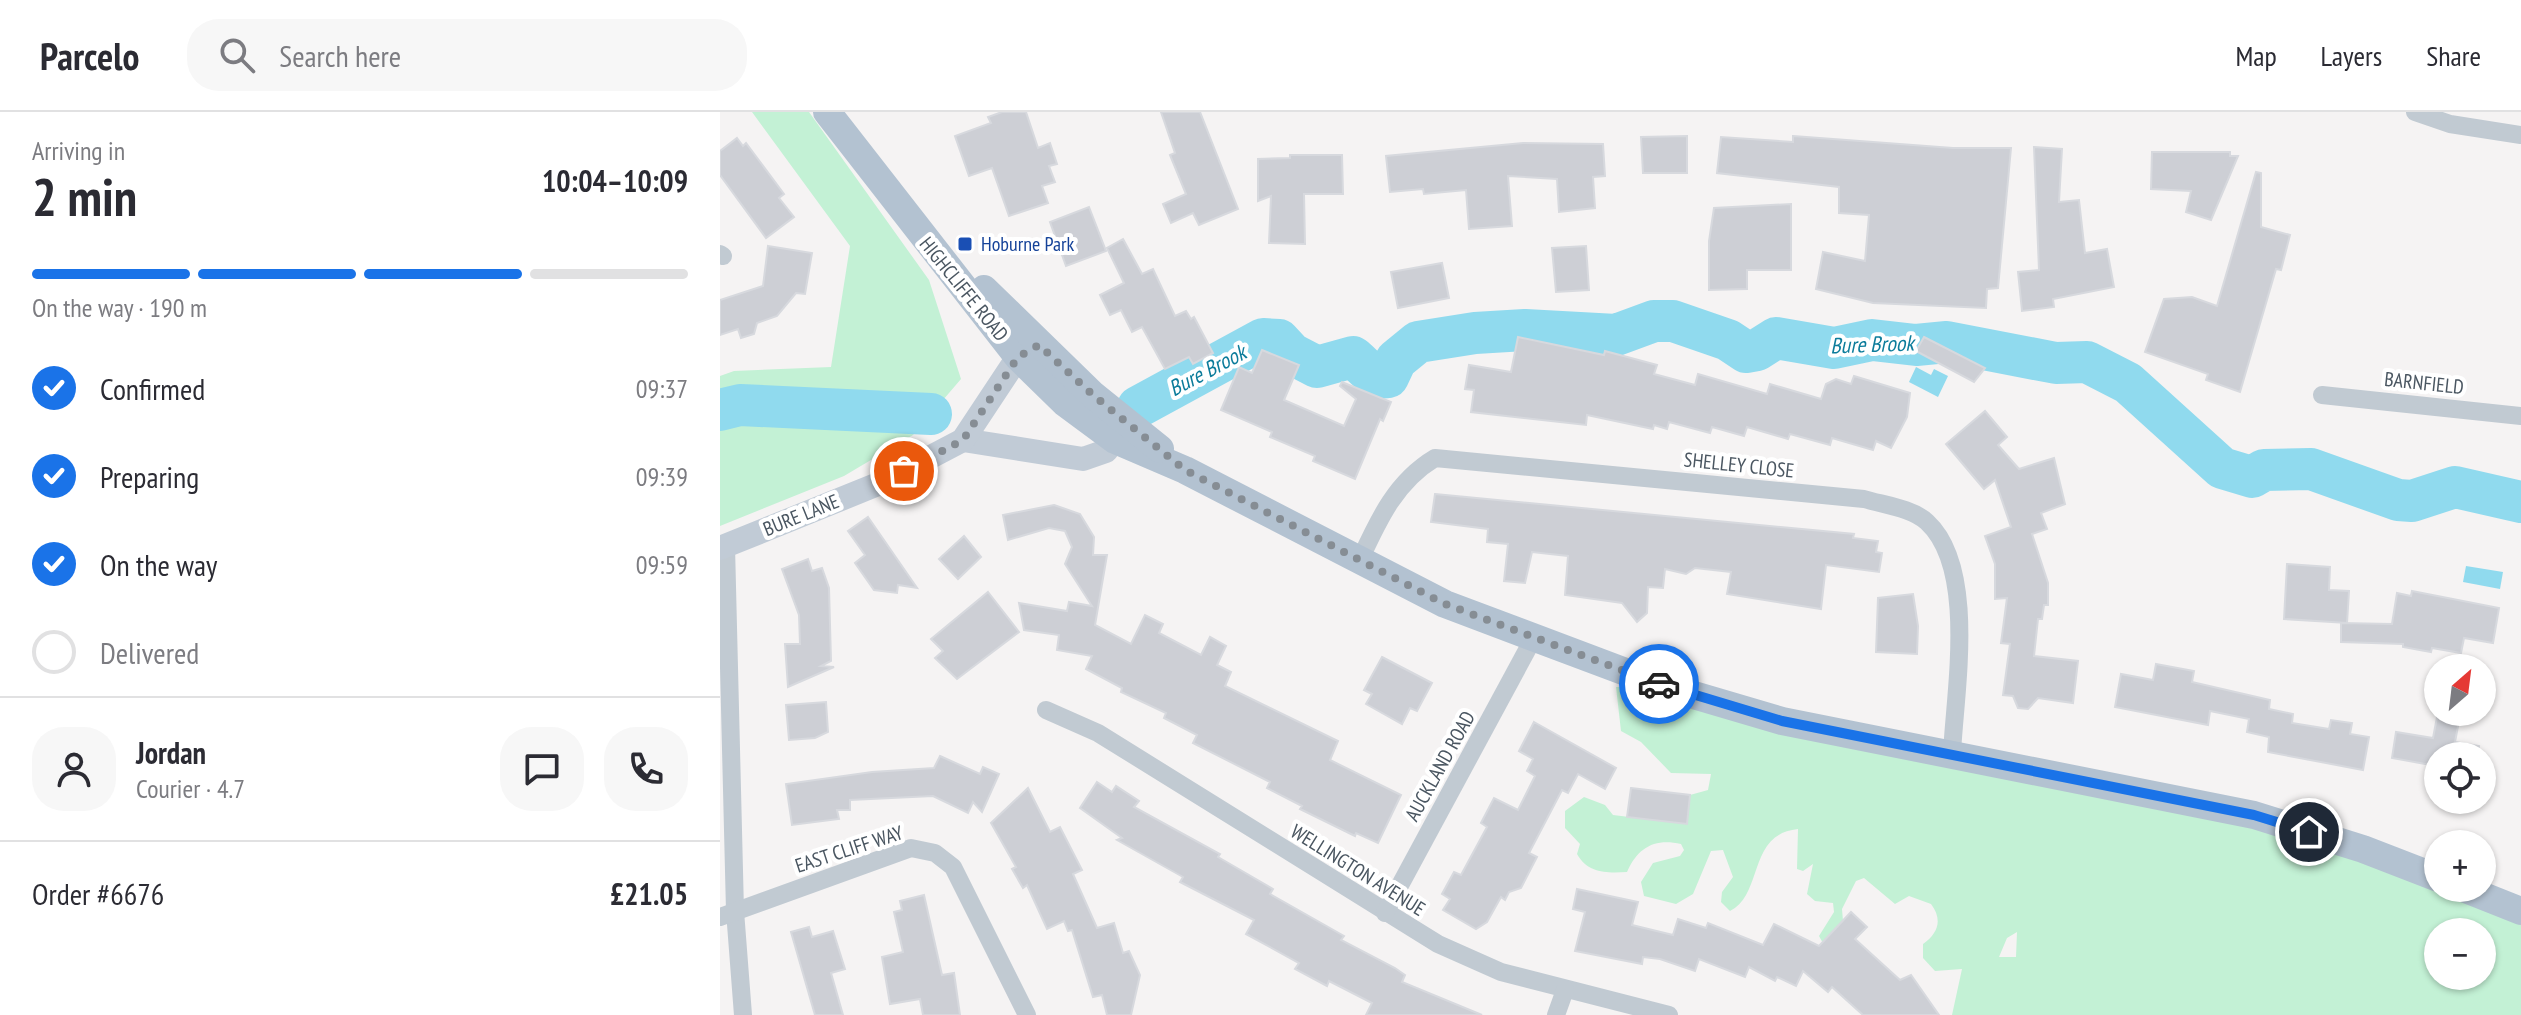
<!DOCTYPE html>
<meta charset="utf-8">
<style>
body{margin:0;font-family:"PT Sans Narrow",sans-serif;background:#f7f7f7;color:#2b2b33;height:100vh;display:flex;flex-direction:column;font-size:30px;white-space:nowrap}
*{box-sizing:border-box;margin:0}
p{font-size:26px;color:#7c7c81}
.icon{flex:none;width:44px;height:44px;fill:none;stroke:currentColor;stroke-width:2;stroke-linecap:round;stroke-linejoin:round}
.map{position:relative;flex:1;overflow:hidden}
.sheet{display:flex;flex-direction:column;background:#fff;width:720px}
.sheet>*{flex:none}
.needle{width:52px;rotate:28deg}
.fabs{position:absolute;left:1704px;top:542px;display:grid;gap:16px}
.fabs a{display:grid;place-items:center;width:72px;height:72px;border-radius:50%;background:#fff;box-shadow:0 2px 6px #0004;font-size:40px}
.pin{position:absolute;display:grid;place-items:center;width:68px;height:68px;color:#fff;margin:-34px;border:4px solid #fff;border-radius:50%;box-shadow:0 2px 8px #0007}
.courier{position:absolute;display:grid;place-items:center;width:80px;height:80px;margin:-40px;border:6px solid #1a73e8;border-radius:50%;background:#fff;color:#222;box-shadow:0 2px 10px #0007}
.summary em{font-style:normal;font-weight:800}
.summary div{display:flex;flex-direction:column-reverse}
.summary{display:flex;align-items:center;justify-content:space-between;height:136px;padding:0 32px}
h1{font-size:52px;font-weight:800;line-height:60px}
.bar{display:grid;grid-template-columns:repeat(4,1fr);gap:12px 8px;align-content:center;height:96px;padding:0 32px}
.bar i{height:10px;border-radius:6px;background:#e1e1e2}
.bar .selected{background:#1a73e8}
.bar p{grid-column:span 4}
.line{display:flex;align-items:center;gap:20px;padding:0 32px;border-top:2px solid #e1e1e2}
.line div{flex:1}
.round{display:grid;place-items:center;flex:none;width:84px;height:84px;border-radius:32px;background:#f7f7f7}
ol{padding:0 32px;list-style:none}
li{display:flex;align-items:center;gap:24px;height:88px}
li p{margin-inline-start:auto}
li .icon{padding:8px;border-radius:50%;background:#1a73e8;color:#fff;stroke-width:4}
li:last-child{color:#7c7c81}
li i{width:44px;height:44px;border:4px solid #e1e1e2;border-radius:50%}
header{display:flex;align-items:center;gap:48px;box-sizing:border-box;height:112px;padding:0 40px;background:#fff;border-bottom:2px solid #e1e1e2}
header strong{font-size:38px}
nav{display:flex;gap:44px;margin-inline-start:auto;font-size:28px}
.search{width:560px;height:72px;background:#f7f7f7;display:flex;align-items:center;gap:20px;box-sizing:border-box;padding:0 28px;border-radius:32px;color:#7c7c81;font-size:30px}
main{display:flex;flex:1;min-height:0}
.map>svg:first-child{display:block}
</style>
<header>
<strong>Parcelo</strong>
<div class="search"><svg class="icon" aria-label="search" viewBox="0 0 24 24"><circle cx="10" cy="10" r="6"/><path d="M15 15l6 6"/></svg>Search here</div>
<nav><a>Map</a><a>Layers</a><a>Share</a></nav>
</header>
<main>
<section class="sheet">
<div class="summary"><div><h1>2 min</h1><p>Arriving in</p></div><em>10:04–10:09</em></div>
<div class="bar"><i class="selected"></i><i class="selected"></i><i class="selected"></i><i></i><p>On the way · 190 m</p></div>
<ol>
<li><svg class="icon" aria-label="check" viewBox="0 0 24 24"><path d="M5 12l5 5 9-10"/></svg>Confirmed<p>09:37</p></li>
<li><svg class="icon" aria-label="check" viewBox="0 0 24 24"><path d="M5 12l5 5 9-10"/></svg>Preparing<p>09:39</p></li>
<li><svg class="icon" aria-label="check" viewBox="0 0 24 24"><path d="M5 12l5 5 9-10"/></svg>On the way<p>09:59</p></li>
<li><i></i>Delivered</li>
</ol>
<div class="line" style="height:144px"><a class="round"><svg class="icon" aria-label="person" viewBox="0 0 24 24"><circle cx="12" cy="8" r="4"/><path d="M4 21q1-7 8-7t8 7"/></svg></a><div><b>Jordan</b><p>Courier · 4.7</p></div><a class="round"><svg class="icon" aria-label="chat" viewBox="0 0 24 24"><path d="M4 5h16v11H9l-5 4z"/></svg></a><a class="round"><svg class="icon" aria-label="phone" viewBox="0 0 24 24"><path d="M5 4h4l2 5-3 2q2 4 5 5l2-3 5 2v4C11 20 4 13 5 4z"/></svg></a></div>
<div class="line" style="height:104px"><div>Order #6676</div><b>£21.05</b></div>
</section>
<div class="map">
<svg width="1801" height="903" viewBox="0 0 1801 903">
<rect width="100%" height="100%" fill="#f5f3f3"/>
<g fill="#c3f1d5" fill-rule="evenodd">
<polygon points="32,0 89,0 209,168 241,267 193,323 124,364 0,414 0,264 14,259 111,255 130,134"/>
<path d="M896 575H908L1535 709 1801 807V903H1232L1242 857 1215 859 1203 846V832C1218 821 1223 808 1211 792L1189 784 1175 792 1144 766 1136 769 1122 797 1123 809 1104 833 1099 824 1114 800 1113 791 1095 789 1087 782 1093 752 1083 759 1077 757 1078 717C1027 722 1044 782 1010 799L1001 790 1002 780 1013 765 1003 738 991 739 973 782 956 792 924 784 921 770 933 751 960 744 964 738 961 732C935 726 918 735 907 760 888 761 868 762 857 742L860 732 845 716V699L864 685 885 693 893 703 967 712 970 683 988 678 991 662 951 661 921 630 901 619ZM1297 820 1296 845H1279L1287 826ZM1718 820H1762V864H1718Z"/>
</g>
<g fill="#90daee">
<polygon points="1196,255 1211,263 1214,257 1228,264 1218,285 1189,270"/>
<polygon points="1746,454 1783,460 1780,477 1743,470"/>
</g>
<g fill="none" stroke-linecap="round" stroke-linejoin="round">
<g stroke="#90daee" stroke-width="42">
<path d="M418 295 543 227 559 228 572 242 597 255 633 245C645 254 652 268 668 265L676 248 698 230 755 221 805 218 896 223 934 209H953L1008 228 1026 240 1037 238 1056 226 1114 236 1152 228 1196 233 1227 230 1336 251 1367 250 1408 271 1502 356 1532 365 1544 358 1591 357 1678 388 1692 389 1735 375 1801 390"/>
<polyline points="0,298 20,293 211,302"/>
</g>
</g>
<g fill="#cdcfd5" stroke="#d7d9de" stroke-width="2">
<polygon points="282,0 306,0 318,36 330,31 337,52 329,54 335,70 322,74 328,91 289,104 272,56 249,64 235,24 271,11 268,5"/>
<polygon points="441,0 480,0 518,97 479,113 473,101 451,111 443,92 466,82 450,43 455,41"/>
<polygon points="967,24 967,61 923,61 921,25"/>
<polygon points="1073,24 1233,36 1291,36 1278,176 1267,177 1266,196 1153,191 1096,177 1103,140 1145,149 1149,103 1119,101 1119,75 997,61 1001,25 1073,30"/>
<polygon points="17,26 23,34 26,31 64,82 59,86 74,105 46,126 0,63 0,39"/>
<polygon points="803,31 883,32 885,64 873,65 875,96 839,100 837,67 788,64 792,114 749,117 746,78 704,82 703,77 670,80 666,44"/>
<polygon points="1314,35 1342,37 1339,90 1359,88 1365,141 1387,137 1394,175 1333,187 1334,195 1302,199 1298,160 1319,158"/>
<polygon points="1432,40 1510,40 1510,44 1518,44 1491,108 1466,100 1471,79 1431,77"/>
<polygon points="570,43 622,43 623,82 584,82 585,132 549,131 551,84 538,89 538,47 570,46"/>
<polygon points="1536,60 1541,61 1541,115 1570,123 1561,158 1556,157 1520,280 1486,268 1488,262 1425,240 1444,187 1472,185 1497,194"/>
<polygon points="1071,92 1071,158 1027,158 1027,177 989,178 989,129 994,96"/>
<polygon points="369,95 386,139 346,154 330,110"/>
<polygon points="403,127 422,162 433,157 455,204 466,199 471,207 474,205 493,241 473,252 469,245 445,257 422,215 412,220 401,198 390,203 380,183 404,171 387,136"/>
<polygon points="48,134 92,141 85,182 76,181 57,204 37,211 34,222 21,226 18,217 0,223 0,188 43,174"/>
<polygon points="866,134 869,178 836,180 832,136"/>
<polygon points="722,151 729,186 678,196 671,160"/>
<polygon points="798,225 884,243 885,239 937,253 934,262 975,273 978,262 1047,282 1050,272 1101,287 1106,272 1116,267 1131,272 1134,264 1190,281 1187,305 1171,336 1156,329 1153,338 1112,326 1110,333 1070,322 1068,327 1027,315 1024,324 992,315 990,321 949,310 947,317 934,313 933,317 867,303 866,313 751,300 754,278 745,277 749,253 791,260"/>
<polygon points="1204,225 1265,256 1254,270 1196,239"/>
<polygon points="542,238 579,253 564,288 624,314 636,287 620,274 622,270 671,290 663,309 660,307 635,367 593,349 595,344 550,325 552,320 501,298 519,255 532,261"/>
<polygon points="1265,299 1287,325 1278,333 1299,357 1334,346 1345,392 1321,401 1327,417 1312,422 1328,471 1328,493 1324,493 1322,507 1318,507 1314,544 1358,549 1353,591 1318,586 1308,597 1298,596 1293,584 1283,583 1290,532 1281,531 1287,486 1275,487 1275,452 1265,424 1291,415 1275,368 1264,377 1226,332"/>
<polygon points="715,382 1134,422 1133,426 1158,429 1156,440 1162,441 1159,460 1106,453 1101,497 1007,482 1011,460 975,456 966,462 945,457 943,476 928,475 927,501 917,510 902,491 845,483 848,444 812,440 805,471 784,469 788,432 767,430 768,417 711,410"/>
<polygon points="334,393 360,402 374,425 373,443 387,443 375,513 411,532 425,503 443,512 439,521 481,543 490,525 506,534 497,553 511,560 505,574 618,629 610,648 681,683 658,731 636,721 635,724 580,697 582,694 547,676 550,670 473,631 477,623 444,606 446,601 401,580 402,576 366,557 372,544 337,538 339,523 304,518 299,491 347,499 349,490 372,494 345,452 352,435 345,419 329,416 288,428 283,403"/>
<polygon points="148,405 197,476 178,473 177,481 154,478 135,451 145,443 128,419"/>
<polygon points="244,424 261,445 238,467 219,447"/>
<polygon points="88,447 92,459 102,456 109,476 111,549 101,554 114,555 68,575 65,532 80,532 79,503 62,457"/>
<polygon points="1567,452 1610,455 1609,478 1629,479 1627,511 1564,507"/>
<polygon points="1692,479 1779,496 1773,531 1744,526 1741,541 1712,536 1711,540 1683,535 1683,532 1621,530 1621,511 1672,512 1677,481 1691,484"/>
<polygon points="268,480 299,520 237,567 215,546 223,539 211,527"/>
<polygon points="1193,482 1198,514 1197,542 1156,540 1158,486"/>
<polygon points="662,545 712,571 697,599 690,596 682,612 646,592 652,582 644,578"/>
<polygon points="1436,552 1474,559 1472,570 1550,588 1549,597 1573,602 1572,611 1609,617 1611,608 1632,611 1630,622 1649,625 1643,658 1548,640 1549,625 1527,620 1529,607 1490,599 1488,613 1395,595 1401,562 1433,568"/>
<polygon points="106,590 108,620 95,626 69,628 66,593"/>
<polygon points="1717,605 1739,609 1735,630 1759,634 1758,644 1713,644 1711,653 1672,646 1676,620 1713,626"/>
<polygon points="814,610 896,656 885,677 858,662 848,681 842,678 809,741 817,745 801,776 789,780 785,788 781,785 767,810 756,817 723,798 730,787 722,782 734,760 741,763 767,715 761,711 774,686 798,698 815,664 807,659 813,647 799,639"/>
<polygon points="220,644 260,662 263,655 279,662 262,700 253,690 248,701 213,684 130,688 130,698 117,698 119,707 72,713 66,672 152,660 214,656"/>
<polygon points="377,670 392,680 396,674 419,689 414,695 500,742 498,745 553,777 550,782 624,824 621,828 675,856 685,863 682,870 762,903 646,903 652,891 609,869 607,874 575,857 579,851 526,822 534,808 460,770 463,765 397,728 402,726 360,696"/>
<polygon points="308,676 330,720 340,715 362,758 353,762 377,816 394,811 403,841 409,839 420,863 411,903 387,903 382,883 373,885 352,818 348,819 344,809 327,817 307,773 303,776 292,757 296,755 271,711"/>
<polygon points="911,676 970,683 967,712 907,705"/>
<polygon points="857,777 918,790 912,813 953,823 958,807 986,816 988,811 1043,833 1054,812 1099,834 1131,800 1147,815 1135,827 1180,868 1191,863 1219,903 1143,903 1112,875 1108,880 1083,859 1076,874 1057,865 1055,869 1029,855 1025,865 979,847 975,859 940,847 923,845 922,852 855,839 865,800 853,797"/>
<polygon points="204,783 222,863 234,861 240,903 203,903 200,887 170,892 162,845 183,840 174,800 182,798 180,789"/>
<polygon points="89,815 92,825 113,819 125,857 111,861 123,903 95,903 71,820"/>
</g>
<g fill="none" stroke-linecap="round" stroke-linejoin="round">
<g stroke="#c1cad2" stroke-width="18">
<polyline points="1695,0 1730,12 1801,23"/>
<polyline points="0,142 3,144"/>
<polyline points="1602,283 1801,304"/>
<polyline points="6,434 15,799 23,903"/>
<path d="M639 450C658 409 675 370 715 346L1144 387C1164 393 1192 396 1207 410 1257 456 1235 579 1232 641"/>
<polyline points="326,598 378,621 718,832 781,860 949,903"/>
<polyline points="665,801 813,527"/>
<polyline points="0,805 191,736 215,741 233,755 307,903"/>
<polyline points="836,903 845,878"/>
</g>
<g stroke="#c1cbd6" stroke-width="24">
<polyline points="243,328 363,347 386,339 395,328"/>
<polyline points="0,436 163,370 243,328 298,245"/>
</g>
<g stroke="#b3c2d1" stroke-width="28">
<polyline points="107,0 298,245 345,291 395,328 465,358 725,492 943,574 1062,609 1534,703 1643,737 1718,766"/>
<polyline points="264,177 373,283 440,337"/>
<polyline points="1743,776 1801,799"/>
</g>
</g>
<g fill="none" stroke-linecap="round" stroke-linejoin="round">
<polyline stroke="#868d94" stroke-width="8" stroke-dasharray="0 14.4" points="184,359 243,328 298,245 319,233 373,283 465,358 725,492 939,572"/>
<polyline stroke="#1a73e8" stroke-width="10" points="939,572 1062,609 1534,703 1589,720"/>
</g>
<rect fill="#1a4fb4" stroke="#fff" stroke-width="3" x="237" y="124" width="16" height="16" rx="4"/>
<g text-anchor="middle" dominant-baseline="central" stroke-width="8" stroke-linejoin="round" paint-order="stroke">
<g font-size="20" fill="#164399" stroke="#fff" text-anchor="start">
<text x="261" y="132">Hoburne Park</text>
</g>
<g font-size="20" fill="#4a5661" stroke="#fff">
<text transform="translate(244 177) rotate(51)">HIGHCLIFFE ROAD</text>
<text transform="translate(1704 271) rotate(6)">BARNFIELD</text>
<text transform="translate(1019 353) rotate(6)">SHELLEY CLOSE</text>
<text transform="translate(81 403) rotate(-22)">BURE LANE</text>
<text transform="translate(720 654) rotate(-61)">AUCKLAND ROAD</text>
<text transform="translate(129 737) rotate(-18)">EAST CLIFF WAY</text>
<text transform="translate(638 758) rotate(32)">WELLINGTON AVENUE</text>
</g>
<g font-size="22" font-style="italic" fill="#0c7c9b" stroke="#fff">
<text transform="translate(1152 232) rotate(-2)">Bure Brook</text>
<text transform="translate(487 258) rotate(-28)">Bure Brook</text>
</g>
</g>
</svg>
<div class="fabs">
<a><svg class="needle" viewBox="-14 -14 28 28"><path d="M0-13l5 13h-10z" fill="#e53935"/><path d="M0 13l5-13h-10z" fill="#7c7c81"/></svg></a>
<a><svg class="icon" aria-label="locate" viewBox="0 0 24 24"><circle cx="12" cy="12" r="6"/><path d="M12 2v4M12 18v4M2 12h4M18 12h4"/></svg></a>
<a>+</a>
<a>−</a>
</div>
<div class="pin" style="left:184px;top:359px;background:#ea580c"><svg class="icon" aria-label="bag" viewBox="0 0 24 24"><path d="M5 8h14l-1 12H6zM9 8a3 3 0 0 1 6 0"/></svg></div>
<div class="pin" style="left:1589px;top:720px;background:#1f2937"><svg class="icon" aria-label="home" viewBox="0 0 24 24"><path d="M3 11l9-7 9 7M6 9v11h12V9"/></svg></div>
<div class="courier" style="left:939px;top:572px"><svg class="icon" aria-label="car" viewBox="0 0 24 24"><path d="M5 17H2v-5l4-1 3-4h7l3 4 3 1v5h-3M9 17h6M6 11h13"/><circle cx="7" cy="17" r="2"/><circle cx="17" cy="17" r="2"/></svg></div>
</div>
</main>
